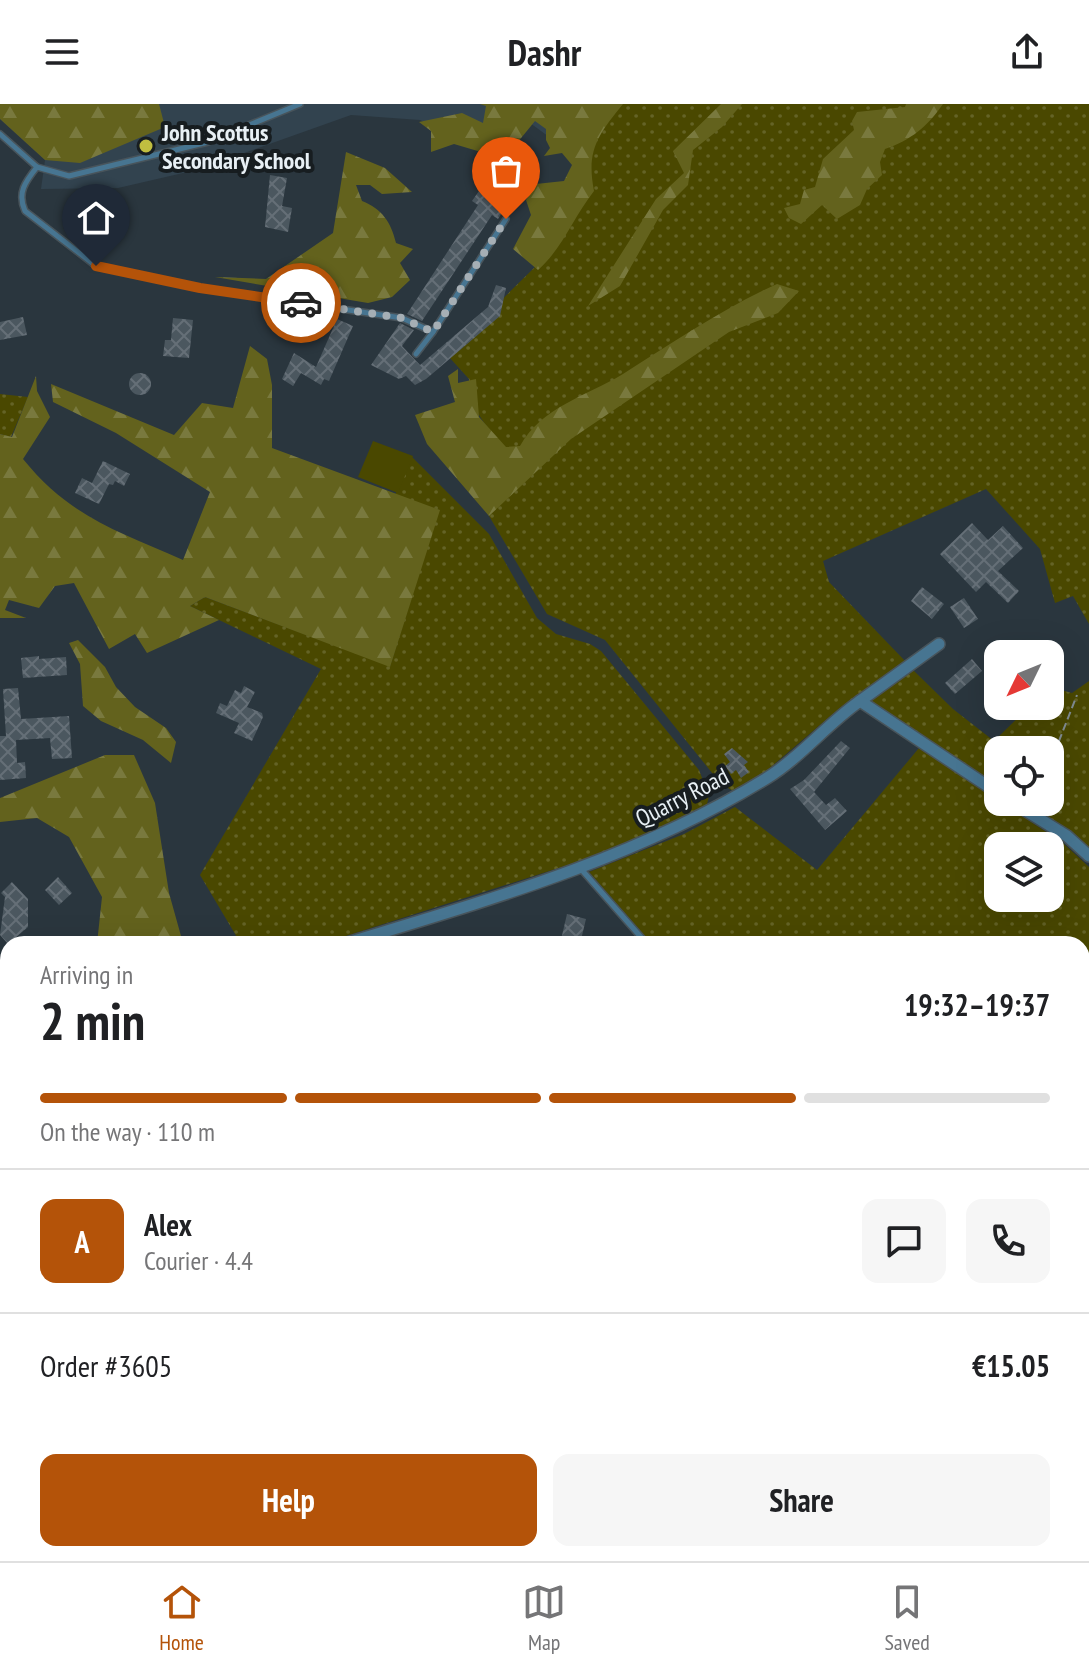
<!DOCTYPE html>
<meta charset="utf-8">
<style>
body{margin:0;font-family:"PT Sans Narrow",sans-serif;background:#f6f6f6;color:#202124;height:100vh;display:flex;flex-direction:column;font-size:30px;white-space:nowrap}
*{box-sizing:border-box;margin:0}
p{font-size:26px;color:#757577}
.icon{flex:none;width:44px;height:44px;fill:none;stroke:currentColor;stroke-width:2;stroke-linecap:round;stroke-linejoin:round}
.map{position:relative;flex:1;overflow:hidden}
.drawer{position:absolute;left:0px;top:832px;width:1090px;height:626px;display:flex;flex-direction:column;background:#fff;border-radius:24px 24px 0 0;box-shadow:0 8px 32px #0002}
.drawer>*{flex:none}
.needle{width:52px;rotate:227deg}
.fabs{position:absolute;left:984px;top:536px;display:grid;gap:16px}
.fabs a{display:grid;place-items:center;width:80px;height:80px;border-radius:16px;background:#fff;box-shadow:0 8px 32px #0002;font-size:40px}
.pin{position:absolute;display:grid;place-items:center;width:68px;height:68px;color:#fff;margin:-82px -34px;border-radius:50% 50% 50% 0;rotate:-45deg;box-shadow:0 0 8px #0007}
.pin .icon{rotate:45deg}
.courier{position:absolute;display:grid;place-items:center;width:80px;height:80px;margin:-40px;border:6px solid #b45309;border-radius:50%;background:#fff;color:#222;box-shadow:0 2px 10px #0007}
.overview em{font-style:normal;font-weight:700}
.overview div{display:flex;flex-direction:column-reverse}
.overview{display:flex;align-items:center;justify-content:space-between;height:136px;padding:0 40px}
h1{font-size:52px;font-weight:700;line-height:60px}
.bar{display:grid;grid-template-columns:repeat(4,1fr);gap:12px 8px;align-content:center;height:96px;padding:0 40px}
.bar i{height:10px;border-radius:6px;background:#e0e0e0}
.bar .current{background:#b45309}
.bar p{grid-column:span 4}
.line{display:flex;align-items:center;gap:20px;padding:0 40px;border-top:2px solid #e0e0e0}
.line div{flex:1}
.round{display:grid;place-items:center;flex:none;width:84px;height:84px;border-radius:16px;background:#f6f6f6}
.primary-button{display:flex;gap:16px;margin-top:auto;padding:16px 40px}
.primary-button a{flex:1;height:92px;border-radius:16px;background:#b45309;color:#fff;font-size:32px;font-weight:700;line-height:92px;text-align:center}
.primary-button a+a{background:#f6f6f6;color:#202124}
header{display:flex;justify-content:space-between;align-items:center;height:104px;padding:0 40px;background:#fff;font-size:36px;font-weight:700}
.menu{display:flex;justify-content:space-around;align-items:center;height:112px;border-top:2px solid #e0e0e0;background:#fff;font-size:22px;color:#757577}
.menu a{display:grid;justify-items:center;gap:4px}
.menu .current{color:#b45309}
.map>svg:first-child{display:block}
</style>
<header><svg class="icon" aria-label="menu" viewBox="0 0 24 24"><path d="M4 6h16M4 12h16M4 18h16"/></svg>Dashr<svg class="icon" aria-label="share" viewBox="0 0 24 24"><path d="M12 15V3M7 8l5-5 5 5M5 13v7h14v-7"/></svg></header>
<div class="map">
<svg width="1089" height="1457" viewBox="0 0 1089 1457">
<defs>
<pattern id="grass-dots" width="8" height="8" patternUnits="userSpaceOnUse" patternTransform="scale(2)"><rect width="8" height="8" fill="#4a4800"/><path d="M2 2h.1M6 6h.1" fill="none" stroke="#646326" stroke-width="1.8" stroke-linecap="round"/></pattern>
<pattern id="forest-firs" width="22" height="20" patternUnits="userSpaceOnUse" patternTransform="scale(2)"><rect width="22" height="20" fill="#63621d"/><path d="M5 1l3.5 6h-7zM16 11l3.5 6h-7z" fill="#79793e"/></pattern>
<pattern id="building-cross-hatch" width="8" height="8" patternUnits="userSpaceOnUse" patternTransform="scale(2)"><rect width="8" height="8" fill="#4b575f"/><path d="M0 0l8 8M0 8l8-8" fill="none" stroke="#656f77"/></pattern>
</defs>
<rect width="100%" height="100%" fill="#2a363e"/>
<polygon fill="#32434f" points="0,0 614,0 578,54 530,19 482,46 420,16 351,11 196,66 118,84 41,85 45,56 0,15"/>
<g fill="url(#grass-dots)" fill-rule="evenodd">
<path d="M614 0H1089V520L1073 492 1055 499 1040 445 986 385 823 457 829 478 906 558 841 603 757 675 733 687 721 680 605 536 547 510 489 412 532 353 520 343 506 345C486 322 470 306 469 275L449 253 464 233 535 163Z"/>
<polygon points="0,290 28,293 11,333 0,330"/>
<polygon points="411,352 489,430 537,514 556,530 590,540 601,547 699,666 709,692 706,704 618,745 321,840 241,840 200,771 321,565 190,502 205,493 390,562 439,406 395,391"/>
<polygon points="913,566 953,605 994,637 1030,602 1050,602 1050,583 1072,589 1089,577 1089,746 1017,698 1050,698 1050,646 998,646 998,685 867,596"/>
<path d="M919 644 1063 739 1089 763V863L1082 860V840H652L589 768 684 730 735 703 817 766ZM998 742H1050V794H998Z"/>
<polygon points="1082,924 1089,924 1089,1457 35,1457 36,1450 1082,1450"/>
</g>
<g fill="url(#forest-firs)">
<polygon points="0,0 159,0 165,23 80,59 45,56 0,15"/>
<path d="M480 0H623C598 31 586 46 594 87 573 114 562 145 538 166L513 145 531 111 526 96 536 80 564 77 572 61 562 49 544 52 550 44 546 36V25L535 17 513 44 481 48 454 40 431 48V27L419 18 462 9 483 19 486 2Z"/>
<polygon points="721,0 742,0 722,23 693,46 688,81 663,106 620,182 588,202 656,95 684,69 673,47"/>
<path d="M906 0H943C927 23 911 36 885 45L880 58 882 71 867 85 860 101 837 115 822 101 801 120 789 114 784 104 800 100 804 86 815 83 823 55 854 26 852 17 857 8 905 3Z"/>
<path d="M346 48 385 64 412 88 382 90 370 81H356L362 97C382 105 391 118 396 139L413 145 400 159 410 176 392 193 368 199 215 173 266 175 333 129Z"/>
<path d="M777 180 799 187 778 209 729 228 571 335 489 412 427 340 415 311 455 298 448 272 458 265V279L476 275 479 313 506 343 520 342C543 302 585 293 623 270 674 238 722 205 777 180Z"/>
<path d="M250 242 267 255 272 281V344L440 406 390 563 205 493 190 502 219 516 147 549 135 530 109 545 74 479 55 482 39 504 9 496 5 506 26 514H0V330L12 333 36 272 37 287 50 313 23 355C70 413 117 427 183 456L210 388 116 329 53 298 51 280 174 331 202 299 233 304Z"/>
<polygon points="78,536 105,563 116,583 135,603 166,624 176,638 171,659 143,636 101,617 83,602 80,560 69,539"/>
<polygon points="105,651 134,651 155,699 169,789 181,832 172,840 97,840 102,793 69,733 37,714 0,718 0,694"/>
</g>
<polygon fill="#4a4800" points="373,337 413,352 398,389 358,373"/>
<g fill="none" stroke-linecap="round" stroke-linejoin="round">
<polyline stroke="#1e1d00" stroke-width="4" points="0,1319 8,1321"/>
</g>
<g fill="url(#building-cross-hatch)">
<polygon points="270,71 287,74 282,102 292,104 288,128 265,123"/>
<polygon points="481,84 487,88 489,85 507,101 498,115 492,111 422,217 407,210 478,101 472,97"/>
<polygon points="496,181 506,184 500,212 426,275 415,281 406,272 399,275 371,261 400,219 414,226 402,242 420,261 488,203"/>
<polygon points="276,205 305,209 303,224 274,219"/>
<polygon points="23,213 27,231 0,236 0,218"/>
<polygon points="173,214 193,216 189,254 163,252 165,236 171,236"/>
<polygon points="337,215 353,222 329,277 324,275 321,281 301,269 293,282 282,275 294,249 316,263"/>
<circle cx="140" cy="280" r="11"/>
<polygon points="103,357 130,370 124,382 115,377 113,381 109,380 99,400 75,389 82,374 92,379"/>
<polygon points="972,419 988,436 1003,422 1023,444 998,467 1019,487 1008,499 986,478 976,488 940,450"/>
<polygon points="922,483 944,500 932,515 911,497"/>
<polygon points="964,494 978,515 964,524 950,503"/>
<polygon points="39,552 39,555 66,553 67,571 23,574 21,554"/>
<polygon points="972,555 982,567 955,590 945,579"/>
<polygon points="244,582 255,588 247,603 262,609 263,613 252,637 234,629 239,619 216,609 220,599 227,602 235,586 241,589"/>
<polygon points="18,584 21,615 69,612 72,654 52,655 50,634 16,636 17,659 25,658 26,674 0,676 0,632 6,632 3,585"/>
<polygon points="841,637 850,644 814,688 826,701 835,694 847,707 825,726 790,685 804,676"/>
<polygon points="732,644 748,658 744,661 749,668 741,674 736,666 731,670 725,662 730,658 724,650"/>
<polygon points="58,773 72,789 59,801 45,786"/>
<polygon points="12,778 28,795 28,823 8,840 0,831 5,793 1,789"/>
<polygon points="567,810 586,815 580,840 560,840"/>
</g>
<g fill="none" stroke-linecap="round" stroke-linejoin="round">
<g stroke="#48545b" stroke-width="8">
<g id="service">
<polyline points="0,30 37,63 69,72 208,38 300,0"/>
<path d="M37 63C25 78 17 89 25 107L96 162 200 184 402 214 433 228 506 115"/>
<polyline points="416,250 433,228"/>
<polyline points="581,765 647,840"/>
</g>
</g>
<g stroke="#48545b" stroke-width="14">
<g id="minor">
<polyline points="860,597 939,540"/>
<polyline points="1012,698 1067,732 1089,752"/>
<path d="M344 840C489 796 637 754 767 674 801 653 827 620 860 597L998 689"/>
<polyline points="0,931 8,929"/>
</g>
</g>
<g stroke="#818c92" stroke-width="2" stroke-dasharray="8 4" stroke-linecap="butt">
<polyline points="1050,660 1077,591"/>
<polyline points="1082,1216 1089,1221"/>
</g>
<use href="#service" stroke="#477591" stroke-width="5"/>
<use href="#minor" stroke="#477591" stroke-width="11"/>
</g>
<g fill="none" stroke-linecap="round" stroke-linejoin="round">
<polyline stroke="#a6afb5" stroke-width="8" stroke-dasharray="0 14.4" points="301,199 402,214 433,228 506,115"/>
<polyline stroke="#b45309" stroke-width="10" points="96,162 200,184 301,199"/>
</g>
<circle fill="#c0be40" stroke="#171d20" stroke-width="3" cx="146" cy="42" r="8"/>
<g text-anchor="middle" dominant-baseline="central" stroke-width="8" stroke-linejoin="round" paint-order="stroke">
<g font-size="24" font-weight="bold" fill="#e8f0f5" stroke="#171d20" text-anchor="start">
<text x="162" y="28">John Scottus<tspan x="162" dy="28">Secondary School</tspan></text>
</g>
<g font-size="24" fill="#e8f0f5" stroke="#171d20">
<text transform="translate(682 693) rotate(-27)">Quarry Road</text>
</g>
</g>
</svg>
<div class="fabs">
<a><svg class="needle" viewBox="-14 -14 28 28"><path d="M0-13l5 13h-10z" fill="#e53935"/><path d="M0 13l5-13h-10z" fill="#757577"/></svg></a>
<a><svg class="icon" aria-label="locate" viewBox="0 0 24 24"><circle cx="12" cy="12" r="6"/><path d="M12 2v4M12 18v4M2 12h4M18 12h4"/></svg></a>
<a><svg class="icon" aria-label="layers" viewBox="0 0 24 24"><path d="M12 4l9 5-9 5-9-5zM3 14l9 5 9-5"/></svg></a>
</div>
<div class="pin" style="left:506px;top:115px;background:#ea580c"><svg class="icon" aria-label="bag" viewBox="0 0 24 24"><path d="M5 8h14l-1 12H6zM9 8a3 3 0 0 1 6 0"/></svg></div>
<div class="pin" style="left:96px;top:162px;background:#1f2937"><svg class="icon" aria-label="home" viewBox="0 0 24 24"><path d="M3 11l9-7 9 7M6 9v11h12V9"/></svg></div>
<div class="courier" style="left:301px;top:199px"><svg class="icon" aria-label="car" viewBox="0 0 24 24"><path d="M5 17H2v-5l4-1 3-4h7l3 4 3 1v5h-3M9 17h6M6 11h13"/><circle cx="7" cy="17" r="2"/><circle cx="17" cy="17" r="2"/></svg></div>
<section class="drawer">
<div class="overview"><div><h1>2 min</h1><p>Arriving in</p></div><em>19:32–19:37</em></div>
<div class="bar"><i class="current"></i><i class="current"></i><i class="current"></i><i></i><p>On the way · 110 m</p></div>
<div class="line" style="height:144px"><b class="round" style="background:#b45309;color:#fff">A</b><div><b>Alex</b><p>Courier · 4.4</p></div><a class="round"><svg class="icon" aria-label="chat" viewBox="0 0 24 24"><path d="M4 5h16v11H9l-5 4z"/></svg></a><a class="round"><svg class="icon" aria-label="phone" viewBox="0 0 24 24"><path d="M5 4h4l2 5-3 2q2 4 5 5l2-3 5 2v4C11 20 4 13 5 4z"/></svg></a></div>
<div class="line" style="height:104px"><div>Order #3605</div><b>€15.05</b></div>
<div class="primary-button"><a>Help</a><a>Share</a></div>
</section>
</div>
<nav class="menu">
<a class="current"><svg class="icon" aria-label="home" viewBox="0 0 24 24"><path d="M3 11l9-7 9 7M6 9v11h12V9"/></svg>Home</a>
<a><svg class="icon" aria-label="map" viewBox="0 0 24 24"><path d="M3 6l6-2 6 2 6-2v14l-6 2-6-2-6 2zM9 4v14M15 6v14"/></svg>Map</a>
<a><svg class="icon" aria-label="saved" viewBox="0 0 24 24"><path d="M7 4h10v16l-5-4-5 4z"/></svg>Saved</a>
</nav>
